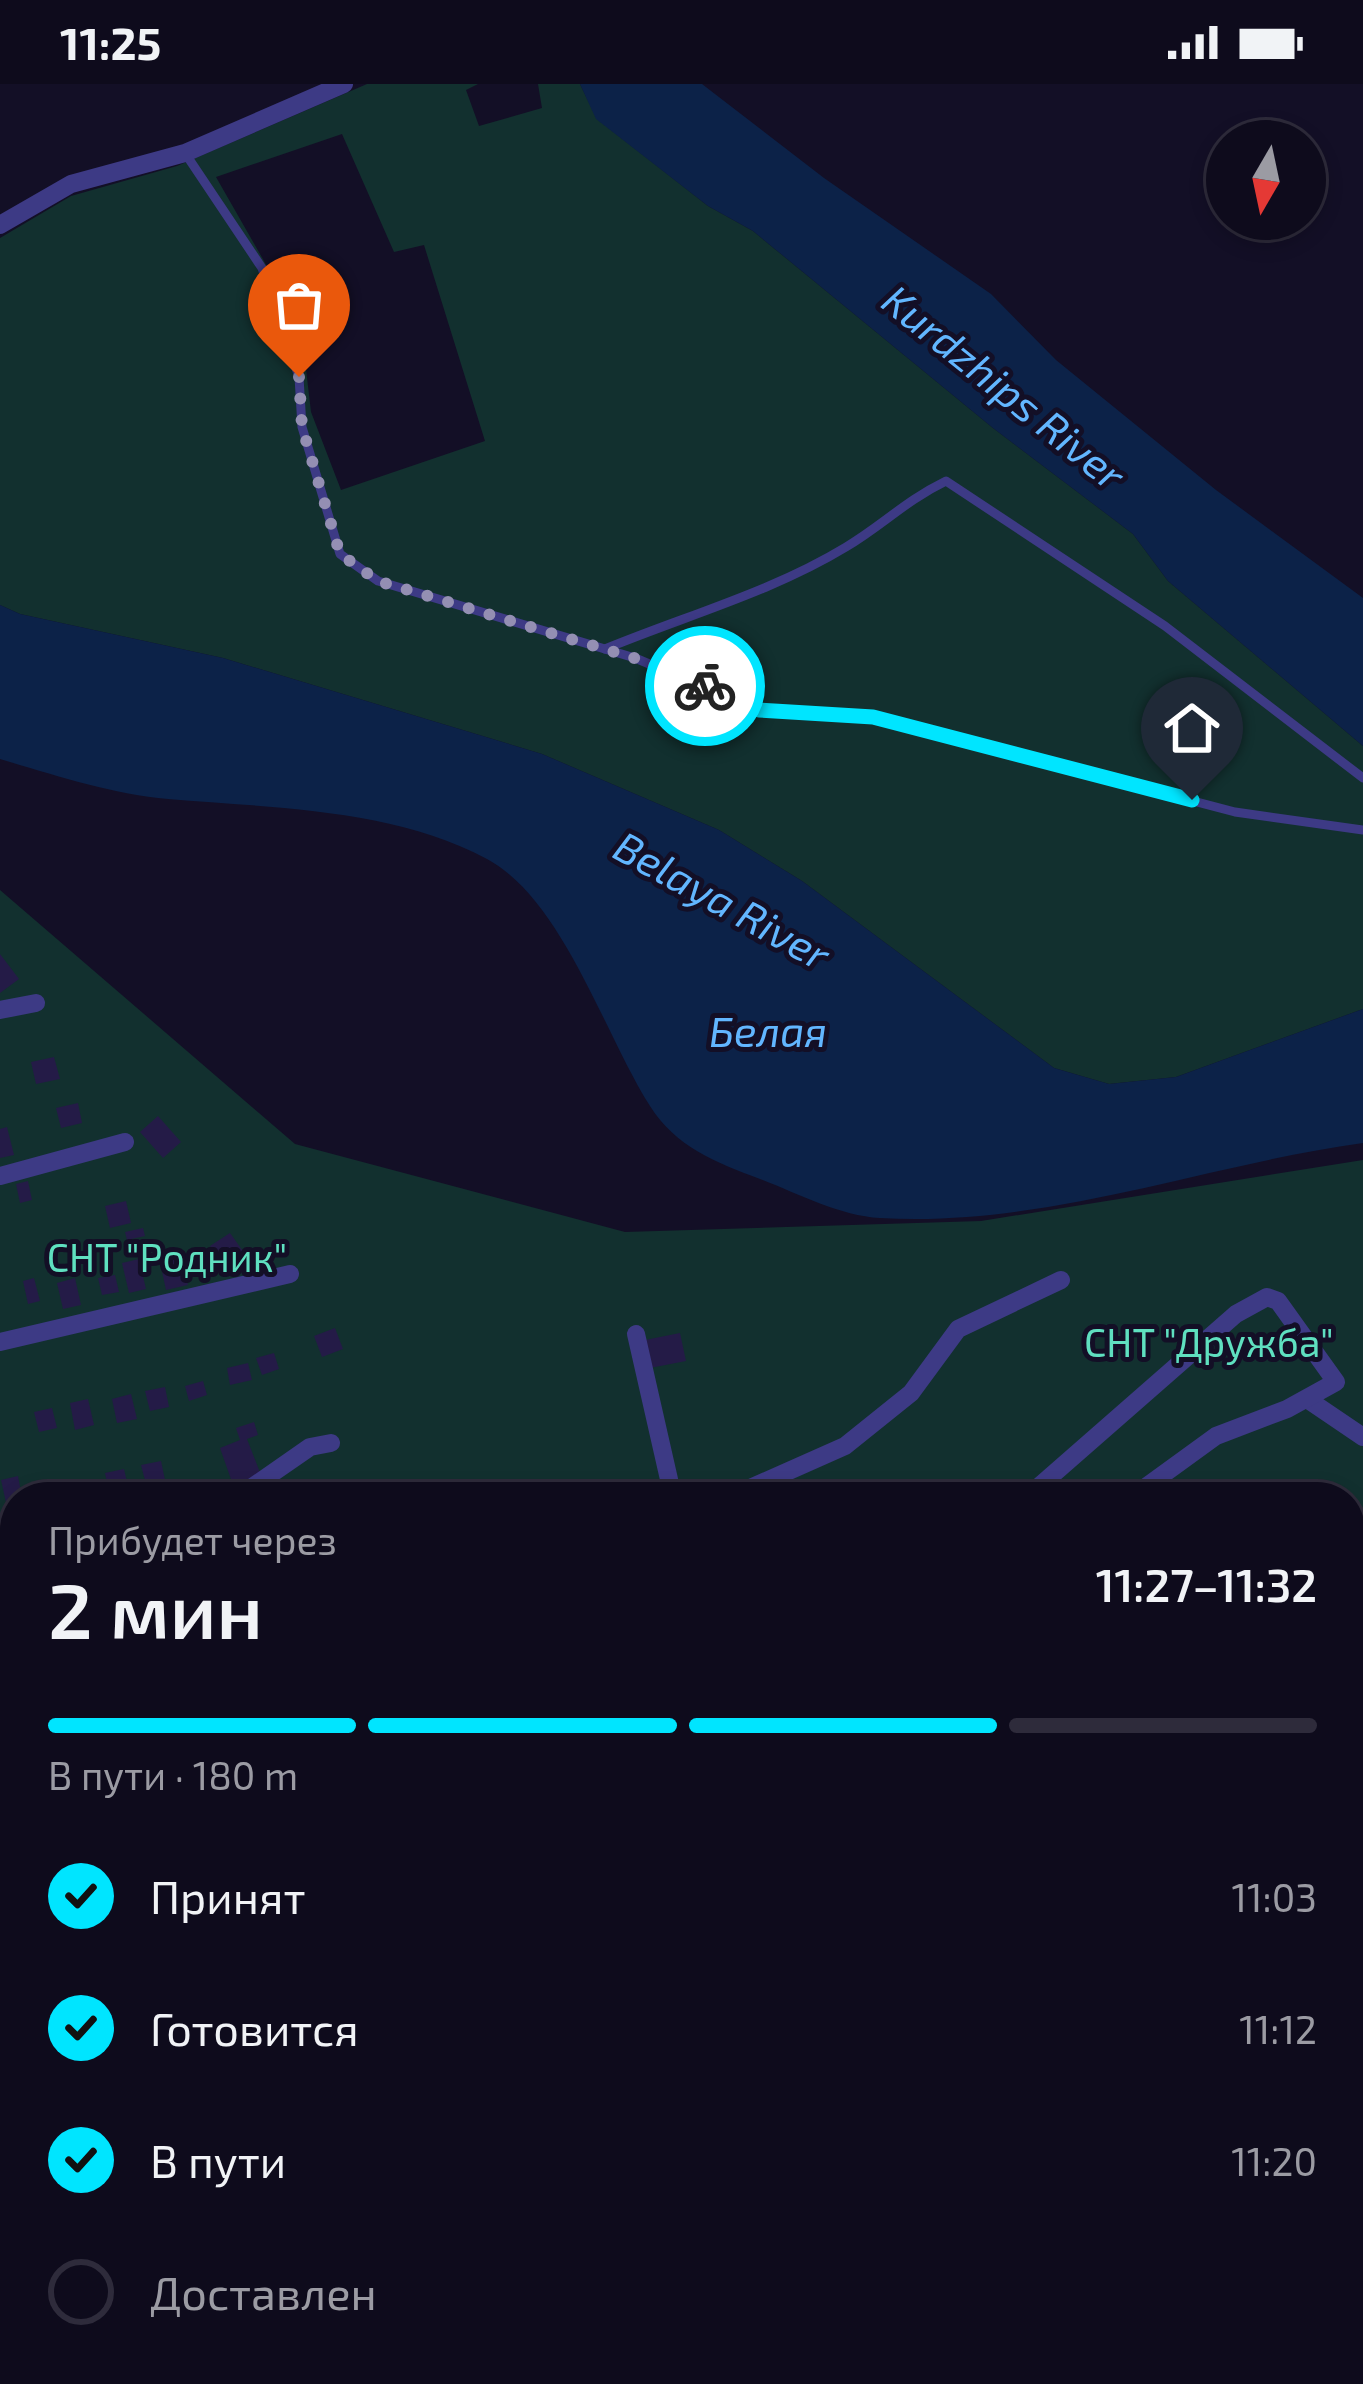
<!DOCTYPE html>
<html lang="ru">
<meta charset="utf-8">
<style>
body{margin:0;font-family:"Exo 2",sans-serif;background:#171425;color:#f1f3f6;height:100vh;display:flex;flex-direction:column;font-size:45px;white-space:nowrap}
*{box-sizing:border-box;margin:0}
p{font-size:39px;color:#9b9ba3}
.icon{flex:none;width:66px;height:66px;fill:none;stroke:currentColor;stroke-width:2;stroke-linecap:round;stroke-linejoin:round}
.map{position:relative;flex:1;overflow:hidden}
.details{position:absolute;left:0px;top:1398px;width:1365px;height:903px;display:flex;flex-direction:column;background:#0e0b1c;border-radius:48px 48px 0 0;box-shadow:0 6px 18px #0003,0 0 0 3px #2e2b3b}
.details>*{flex:none}
.needle{width:78px;rotate:189deg}
.controls{position:absolute;left:1206px;top:36px;display:grid;gap:24px}
.controls a{display:grid;place-items:center;width:120px;height:120px;border-radius:50%;background:#0e0b1c;box-shadow:0 6px 18px #0003,0 0 0 3px #2e2b3b;font-size:60px}
.pin{position:absolute;display:grid;place-items:center;width:102px;height:102px;color:#fff;margin:-123px -51px;border-radius:50% 50% 50% 0;rotate:-45deg;box-shadow:0 0 12px #0007}
.pin .icon{rotate:45deg}
.courier{position:absolute;display:grid;place-items:center;width:120px;height:120px;margin:-60px;border:9px solid #00e5ff;border-radius:50%;background:#fff;color:#222;box-shadow:0 3px 15px #0007}
.summary em{font-style:normal;font-weight:600}
.summary div{display:flex;flex-direction:column-reverse}
.summary{display:flex;align-items:center;justify-content:space-between;height:204px;padding:0 48px}
h1{font-size:78px;font-weight:600;line-height:90px}
.bar{display:grid;grid-template-columns:repeat(4,1fr);gap:18px 12px;align-content:center;height:144px;padding:0 48px}
.bar i{height:15px;border-radius:9px;background:#2e2b3b}
.bar .active{background:#00e5ff}
.bar p{grid-column:span 4}
ol{padding:0 48px;list-style:none}
li{display:flex;align-items:center;gap:36px;height:132px}
li p{margin-inline-start:auto}
li .icon{padding:12px;border-radius:50%;background:#00e5ff;color:#111;stroke-width:4}
li:last-child{color:#9b9ba3}
li i{width:66px;height:66px;border:6px solid #2e2b3b;border-radius:50%}
.status{display:flex;justify-content:space-between;align-items:center;height:84px;padding:0 60px;background:#0e0b1c;direction:ltr}
.status svg{height:33px;fill:currentColor}
.map>svg:first-child{display:block}
</style>
<div class="status"><b>11:25</b><svg viewBox="0 0 49 12"><path d="M0 12V9h3v3zM5 12V6h3v6zM10 12V3h3v9zM15 12V0h3v12zM26 1h20v11H26zM47 4h2v5h-2z"/></svg></div>
<div class="map">
<svg width="1363" height="2300" viewBox="0 0 1363 2300">
<rect width="100%" height="100%" fill="#130f26"/>
<g fill="#12302f" fill-rule="evenodd">
<path d="M367 0H478L466 6 479 42 542 24 538 0H580L597 35 708 122 753 147 993 344 1133 450 1168 497 1363 662V925L1176 993 1109 1000 1054 984 802 797 719 746 542 670 223 574 20 530 0 521V154L71 112 177 82ZM342 50 394 168 424 161 485 357 341 406 311 328 306 285 280 205 216 93Z"/>
<path d="M0 806 295 1060 625 1148 981 1137 1363 1076V2300H0ZM15 1413H1350V2286H15Z"/>
</g>
<g fill="#0c2248">
<polygon points="580,0 702,0 824,94 991,210 1056,276 1216,406 1363,514 1363,662 1168,497 1133,450 993,344 753,147 708,122 596,35"/>
<path d="M0 521 20 530 223 574 542 670 719 746 802 797 1054 984 1109 1000 1176 993 1363 925V1059C1203 1081 1044 1144 880 1134 840 1132 797 1109 760 1095 715 1078 676 1063 650 1022 604 950 563 816 487 775 392 724 271 724 168 715 112 710 54 691 0 675Z"/>
</g>
<g fill="#241b47">
<polygon points="0,870 19,895 0,909"/>
<polygon points="54,973 60,995 36,1000 31,978"/>
<polygon points="78,1019 82,1039 61,1044 56,1024"/>
<polygon points="158,1032 181,1058 163,1074 140,1048"/>
<polygon points="7,1043 14,1071 0,1074 0,1045"/>
<polygon points="28,1097 32,1116 20,1119 16,1100"/>
<polygon points="126,1117 131,1139 110,1144 105,1122"/>
<polygon points="143,1144 145,1152 127,1156 125,1148"/>
<polygon points="230,1149 245,1170 225,1184 210,1162"/>
<polygon points="182,1173 188,1201 166,1206 160,1178"/>
<polygon points="139,1175 146,1205 129,1209 122,1179"/>
<polygon points="115,1191 119,1208 102,1211 98,1194"/>
<polygon points="34,1194 40,1217 28,1220 23,1197"/>
<polygon points="75,1194 81,1221 63,1225 57,1199"/>
<polygon points="335,1244 343,1265 322,1273 314,1252"/>
<polygon points="680,1249 686,1277 650,1284 645,1256"/>
<polygon points="274,1269 279,1285 262,1291 256,1274"/>
<polygon points="248,1279 252,1296 230,1301 227,1284"/>
<polygon points="203,1297 207,1311 189,1317 185,1302"/>
<polygon points="165,1303 169,1323 150,1327 145,1307"/>
<polygon points="131,1310 137,1335 117,1339 112,1315"/>
<polygon points="88,1315 94,1341 75,1346 70,1319"/>
<polygon points="52,1324 57,1344 39,1348 34,1328"/>
<polygon points="254,1338 258,1351 247,1355 261,1391 233,1401 220,1364 240,1356 236,1344"/>
<polygon points="161,1377 165,1396 146,1400 141,1381"/>
<polygon points="124,1385 130,1411 110,1413 105,1389"/>
<polygon points="18,1392 22,1413 7,1423 1,1396"/>
<polygon points="92,1395 96,1413 73,1413 70,1400"/>
<polygon points="15,1583 15,1601 2,1603 0,1586"/>
<rect x="1350" y="1617" width="13" height="26"/>
<polygon points="15,1703 15,1726 0,1730 0,1708"/>
<polygon points="14,1776 15,1801 0,1806 0,1780"/>
<polygon points="15,2033 15,2066 3,2038"/>
<polygon points="15,2270 15,2286 67,2286 74,2300 4,2300 0,2278"/>
<polygon points="83,2286 176,2286 182,2300 89,2300"/>
</g>
<g fill="none" stroke-linecap="round" stroke-linejoin="round">
<g stroke="#3d3a85" stroke-width="9">
<polyline points="185,69 262,184 299,293 302,343 340,470 378,497 635,574 759,626 873,633 1235,728 1363,746"/>
<path d="M605 565C685 532 772 508 846 463 883 441 905 417 946 397L1165 542 1363 694"/>
<polyline points="258,2300 286,2286"/>
</g>
<g stroke="#3d3a85" stroke-width="18">
<polyline points="0,141 71,100 185,69 344,0"/>
<polyline points="0,926 36,919"/>
<polyline points="0,1092 125,1058"/>
<polyline points="636,1250 673,1413"/>
<polyline points="0,1258 290,1190"/>
<polyline points="1307,1315 1363,1353"/>
<polyline points="238,1413 310,1363 331,1359"/>
<polyline points="730,1413 845,1362 911,1309 958,1245 1061,1196"/>
<polyline points="1027,1413 1236,1230 1267,1213 1278,1217 1336,1298 1287,1325 1216,1352 1132,1413"/>
<polyline points="1350,1497 1363,1496"/>
<polyline points="0,1512 15,1509"/>
<polyline points="1350,1715 1363,1719"/>
<polyline points="0,1836 15,1828"/>
<polyline points="5,1887 15,1908"/>
<polyline points="1350,1925 1363,1923"/>
<polyline points="1350,2078 1363,2078"/>
<polyline points="1350,2248 1363,2246"/>
<polyline points="200,2286 207,2300"/>
<polyline points="618,2286 621,2300"/>
<polyline points="918,2286 919,2300"/>
<polyline points="1181,2286 1182,2300"/>
<polyline points="663,2300 772,2286"/>
</g>
</g>
<g fill="none" stroke-linecap="round" stroke-linejoin="round">
<polyline stroke="#948fb3" stroke-width="12" stroke-dasharray="0 21.6" points="299,293 302,343 340,470 378,497 634,574 705,602"/>
<polyline stroke="#00e5ff" stroke-width="15" points="705,602 759,626 873,633 1192,716"/>
</g>
<g text-anchor="middle" dominant-baseline="central" stroke-width="10" stroke-linejoin="round" paint-order="stroke">
<g font-size="39" fill="#5fe0c0" stroke="#130f26">
<text x="167" y="1172">СНТ "Родник"</text>
<text x="1209" y="1257">СНТ "Дружба"</text>
</g>
<g font-size="42" font-style="italic" fill="#62b6ff" stroke="#130f26">
<text transform="translate(1005 302) rotate(39)">Kurdzhips River</text>
<text transform="translate(723 815) rotate(29)">Belaya River</text>
<text x="768" y="946">Белая</text>
</g>
</g>
</svg>
<div class="controls">
<a><svg class="needle" viewBox="-14 -14 28 28"><path d="M0-13l5 13h-10z" fill="#e53935"/><path d="M0 13l5-13h-10z" fill="#9b9ba3"/></svg></a>
</div>
<div class="pin" style="left:299px;top:293px;background:#ea580c"><svg class="icon" aria-label="bag" viewBox="0 0 24 24"><path d="M5 8h14l-1 12H6zM9 8a3 3 0 0 1 6 0"/></svg></div>
<div class="pin" style="left:1192px;top:716px;background:#1f2937"><svg class="icon" aria-label="home" viewBox="0 0 24 24"><path d="M3 11l9-7 9 7M6 9v11h12V9"/></svg></div>
<div class="courier" style="left:705px;top:602px"><svg class="icon" aria-label="bike" viewBox="0 0 24 24"><circle cx="6" cy="16" r="4"/><circle cx="18" cy="16" r="4"/><path d="M6 16l4-8h5l3 8M10 8l3 8H6M13 5h3"/></svg></div>
<section class="details">
<div class="summary"><div><h1>2 мин</h1><p>Прибудет через</p></div><em>11:27–11:32</em></div>
<div class="bar"><i class="active"></i><i class="active"></i><i class="active"></i><i></i><p>В пути · 180 m</p></div>
<ol>
<li><svg class="icon" aria-label="check" viewBox="0 0 24 24"><path d="M5 12l5 5 9-10"/></svg>Принят<p>11:03</p></li>
<li><svg class="icon" aria-label="check" viewBox="0 0 24 24"><path d="M5 12l5 5 9-10"/></svg>Готовится<p>11:12</p></li>
<li><svg class="icon" aria-label="check" viewBox="0 0 24 24"><path d="M5 12l5 5 9-10"/></svg>В пути<p>11:20</p></li>
<li><i></i>Доставлен</li>
</ol>
</section>
</div>
